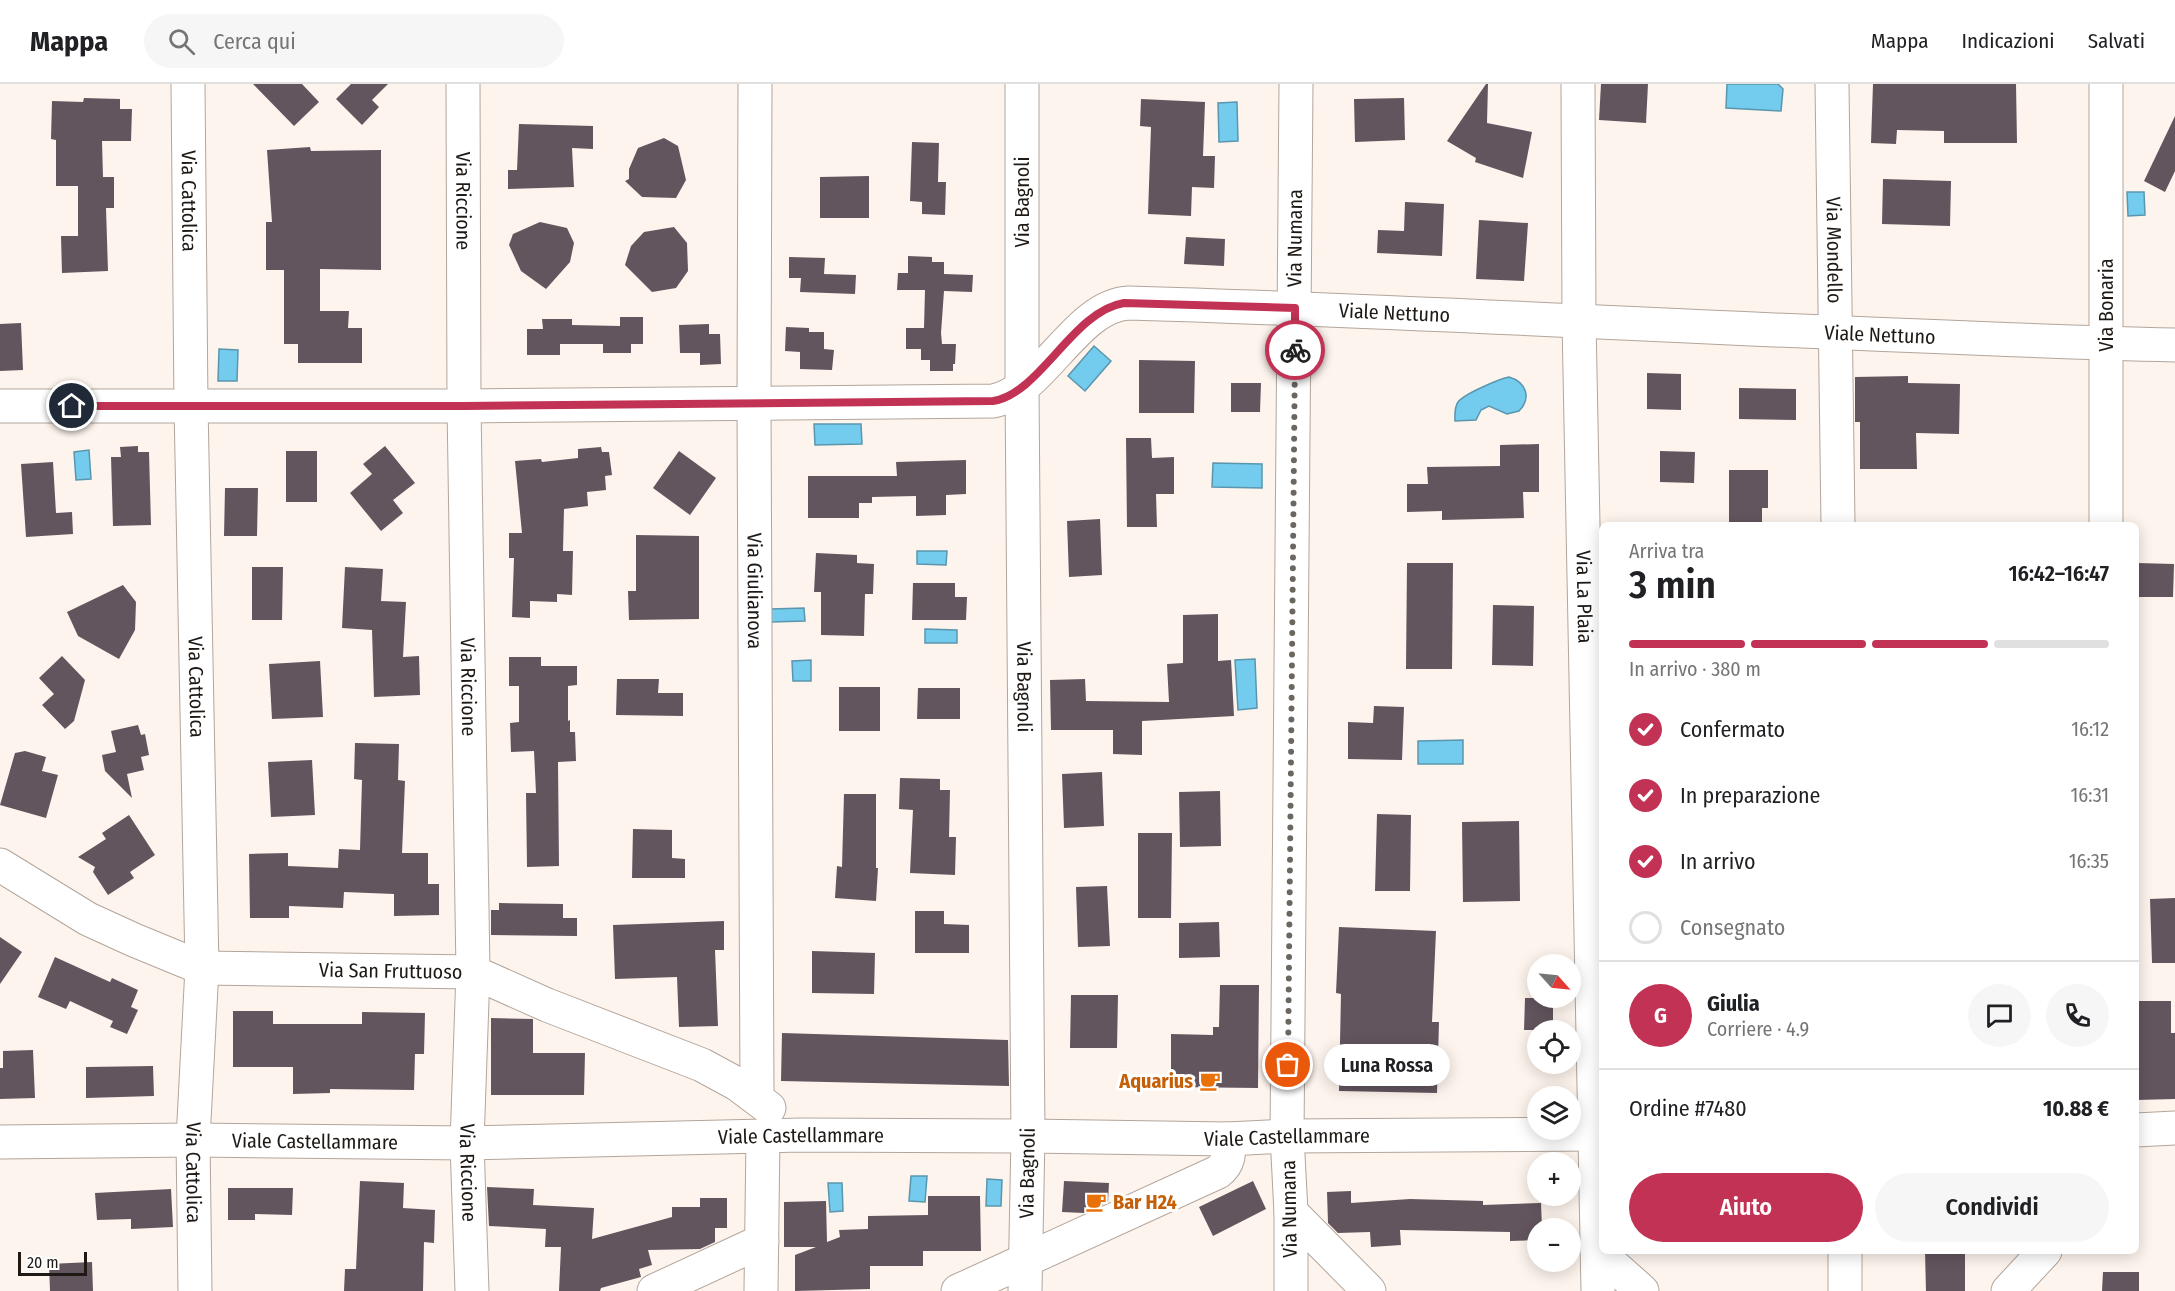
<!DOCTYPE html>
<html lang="it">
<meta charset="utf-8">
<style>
body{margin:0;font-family:"Fira Sans Condensed",sans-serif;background:#f6f6f6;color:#202124;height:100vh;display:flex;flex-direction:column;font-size:22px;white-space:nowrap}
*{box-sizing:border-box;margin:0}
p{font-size:20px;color:#757577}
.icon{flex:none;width:33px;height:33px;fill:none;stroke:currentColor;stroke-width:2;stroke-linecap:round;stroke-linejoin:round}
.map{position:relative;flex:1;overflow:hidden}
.side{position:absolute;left:1599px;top:438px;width:540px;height:732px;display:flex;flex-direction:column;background:#fff;border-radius:9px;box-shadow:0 3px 15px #0003}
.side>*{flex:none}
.needle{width:39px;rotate:117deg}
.fabs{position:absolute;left:1527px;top:870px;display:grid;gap:12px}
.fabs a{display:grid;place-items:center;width:54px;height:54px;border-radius:50%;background:#fff;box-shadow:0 3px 15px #0003;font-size:30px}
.scale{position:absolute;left:18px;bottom:15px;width:69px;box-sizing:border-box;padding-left:6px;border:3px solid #1e1915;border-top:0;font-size:16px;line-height:21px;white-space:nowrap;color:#1e1915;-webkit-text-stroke:4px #fff;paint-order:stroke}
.pin{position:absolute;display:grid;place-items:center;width:51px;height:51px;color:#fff;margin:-26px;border:3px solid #fff;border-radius:50%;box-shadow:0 2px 6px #0007}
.courier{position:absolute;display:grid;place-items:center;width:60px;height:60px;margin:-30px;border:4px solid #c23255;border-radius:50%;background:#fff;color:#222;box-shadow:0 2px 8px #0007}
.bubble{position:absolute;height:42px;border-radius:21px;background:#fff;box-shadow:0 3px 15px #0003;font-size:20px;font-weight:600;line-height:42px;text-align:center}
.summary em{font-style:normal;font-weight:600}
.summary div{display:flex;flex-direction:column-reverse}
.summary{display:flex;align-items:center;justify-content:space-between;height:102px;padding:0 30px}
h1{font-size:39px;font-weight:600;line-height:45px}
.bar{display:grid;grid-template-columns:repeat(4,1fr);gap:9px 6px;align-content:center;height:72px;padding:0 30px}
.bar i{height:8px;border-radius:4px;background:#e0e0e0}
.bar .on{background:#c23255}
.bar p{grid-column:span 4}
.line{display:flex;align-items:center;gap:15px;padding:0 30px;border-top:2px solid #e0e0e0}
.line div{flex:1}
.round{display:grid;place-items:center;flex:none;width:63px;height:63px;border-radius:32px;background:#f6f6f6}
ol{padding:0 30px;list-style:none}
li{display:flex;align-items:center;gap:18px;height:66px}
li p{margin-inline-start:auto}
li .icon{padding:6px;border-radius:50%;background:#c23255;color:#fff;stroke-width:4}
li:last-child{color:#757577}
li i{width:33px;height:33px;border:3px solid #e0e0e0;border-radius:50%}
.cta{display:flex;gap:12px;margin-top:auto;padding:12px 30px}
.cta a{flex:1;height:69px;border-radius:36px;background:#c23255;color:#fff;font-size:24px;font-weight:600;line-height:69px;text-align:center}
.cta a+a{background:#f6f6f6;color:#202124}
header{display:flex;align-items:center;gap:36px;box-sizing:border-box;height:84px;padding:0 30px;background:#fff;border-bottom:2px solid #e0e0e0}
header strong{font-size:28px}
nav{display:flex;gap:33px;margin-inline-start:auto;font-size:21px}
.search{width:420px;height:54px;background:#f6f6f6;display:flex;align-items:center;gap:15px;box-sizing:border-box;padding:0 21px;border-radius:33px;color:#757577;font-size:22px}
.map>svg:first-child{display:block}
</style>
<header>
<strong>Mappa</strong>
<div class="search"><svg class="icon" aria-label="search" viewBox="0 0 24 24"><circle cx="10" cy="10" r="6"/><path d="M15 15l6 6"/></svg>Cerca qui</div>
<nav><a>Mappa</a><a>Indicazioni</a><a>Salvati</a></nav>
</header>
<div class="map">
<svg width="2175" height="1207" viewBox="0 0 2175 1207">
<rect width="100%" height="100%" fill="#fdf4ed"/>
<g fill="#73cbee" stroke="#5a96ad" stroke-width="1.5">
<polygon points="1727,0 1778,0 1783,5 1781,27 1726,24"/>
<polygon points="1237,18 1238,57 1219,58 1218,19"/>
<polygon points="2127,108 2144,108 2145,131 2128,132"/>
<polygon points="1094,262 1111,277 1085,307 1068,292"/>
<polygon points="219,265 238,266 237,297 218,297"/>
<path d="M1509 293C1526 298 1532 314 1519 327L1507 330 1489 322 1481 326 1476 336 1455 337C1455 331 1454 324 1458 318 1464 310 1499 295 1509 293Z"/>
<polygon points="814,340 861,340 862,360 815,361"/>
<polygon points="89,366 91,395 76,396 74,368"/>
<polygon points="1213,379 1262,380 1262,404 1212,403"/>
<polygon points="917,467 947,467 946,481 917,480"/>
<polygon points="804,524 805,537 771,538 771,525"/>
<polygon points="925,545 957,546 957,559 925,559"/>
<polygon points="1255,575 1257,624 1238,626 1235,576"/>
<polygon points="811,576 811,597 793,597 792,577"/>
<polygon points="1463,656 1463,680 1418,680 1418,657"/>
<polygon points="911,1092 927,1092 925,1118 909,1117"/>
<polygon points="987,1095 1002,1096 1001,1122 986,1122"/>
<polygon points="828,1099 842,1099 843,1127 830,1128"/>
</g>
<g fill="#63555e">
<polygon points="253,0 302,0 319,18 294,42"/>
<polygon points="351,0 388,0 372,16 379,23 362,41 336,15"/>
<polygon points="1486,0 1488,0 1487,39 1532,48 1523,94 1475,78 1476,74 1447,57"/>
<polygon points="1601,0 1648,0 1646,39 1599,36"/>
<polygon points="1873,0 2016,0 2017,59 1944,59 1944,47 1897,46 1896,60 1871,59"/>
<polygon points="84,14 120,15 120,25 132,25 131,57 102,57 103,93 114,93 114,124 106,124 108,187 62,189 61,152 78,152 78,102 56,102 56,56 51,55 52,17 83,18"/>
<polygon points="1404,14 1405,56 1355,58 1354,15"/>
<polygon points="1141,15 1205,18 1203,72 1215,72 1214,104 1192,103 1191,132 1148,130 1151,43 1140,42"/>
<polygon points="2175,32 2175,87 2165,108 2144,97"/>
<polygon points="519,40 593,42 593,65 572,64 574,103 508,105 508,86 517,86"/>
<polygon points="664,54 678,62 686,96 676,114 642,113 625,97 629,95 629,85 638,64"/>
<polygon points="912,58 939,59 938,98 946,98 945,131 922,130 922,118 910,117"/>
<polygon points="310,63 311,67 381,66 381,186 320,185 320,227 349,227 348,244 362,244 362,279 298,279 298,260 284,260 284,186 266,186 266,138 272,138 267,66"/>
<polygon points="869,92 869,134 820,134 820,93"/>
<polygon points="1883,95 1951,97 1950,142 1882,140"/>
<polygon points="1405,118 1444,120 1442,172 1377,169 1378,146 1404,147"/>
<polygon points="1479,136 1528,139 1524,197 1476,195"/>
<polygon points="540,138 567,144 574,159 570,178 546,205 521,187 509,161 513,150"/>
<polygon points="674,143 687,159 688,187 676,204 652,208 625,181 631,162 644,148"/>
<polygon points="1186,153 1225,155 1224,182 1184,180"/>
<polygon points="908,172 932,173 932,178 944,178 944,190 973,191 972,208 944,207 941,249 942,260 956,260 955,280 953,280 953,287 930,287 930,276 921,276 921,265 906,265 906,244 924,244 925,206 897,206 898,189 908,189"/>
<polygon points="789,173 825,174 824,190 856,191 855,210 800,208 801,194 789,194"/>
<polygon points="620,233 643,233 643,260 631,260 631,269 603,269 603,260 560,260 560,271 527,271 527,245 543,245 542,235 572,235 572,241 620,242"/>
<polygon points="21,239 23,286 0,287 0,240"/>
<polygon points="709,240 709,250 720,250 721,280 700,281 700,269 680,269 679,241"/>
<polygon points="786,243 809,244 809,248 824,248 824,265 834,266 832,286 800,285 800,268 785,267"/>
<polygon points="1139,276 1195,277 1194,329 1139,329"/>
<polygon points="1647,289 1681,290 1681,326 1647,325"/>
<polygon points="1908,292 1908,299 1960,300 1959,350 1916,349 1917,385 1860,385 1860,338 1855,338 1855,293"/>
<polygon points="1231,299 1261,299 1260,328 1231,328"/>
<polygon points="1739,304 1796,305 1796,336 1739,335"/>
<polygon points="1126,354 1151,354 1152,374 1174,373 1174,410 1156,410 1157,443 1127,443"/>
<polygon points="1539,360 1539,408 1523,408 1524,434 1442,436 1442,427 1407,428 1407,400 1428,400 1427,383 1500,382 1500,361"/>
<polygon points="138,362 138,368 149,368 151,441 113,442 111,373 121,373 120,363"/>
<polygon points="385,362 415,399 393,416 403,429 381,447 350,409 372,390 363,380"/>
<polygon points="601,363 602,368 609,368 612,391 605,392 606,406 587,408 588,422 564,425 563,467 573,467 572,511 557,510 557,518 530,517 530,534 512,533 514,474 509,474 509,449 522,449 515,377 541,375 542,378 578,374 578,365"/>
<rect x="286" y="367" width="31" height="51"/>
<polygon points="679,367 716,394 690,431 653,404"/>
<polygon points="1660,367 1695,368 1694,399 1660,398"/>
<polygon points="966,376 966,410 946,411 946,431 916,432 916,412 872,413 872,419 859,419 859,434 808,434 808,392 897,392 896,378"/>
<polygon points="53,378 56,429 72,428 73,450 26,453 21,380"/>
<polygon points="1729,386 1768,386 1768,424 1762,424 1762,441 1729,441"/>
<polygon points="225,404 258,404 257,452 224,452"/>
<polygon points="1100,435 1102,491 1069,493 1067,437"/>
<polygon points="636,451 699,452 699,535 629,536 628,507 636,507"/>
<polygon points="816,469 857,471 857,479 874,480 873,510 865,510 864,552 821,551 821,508 814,508"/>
<polygon points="1407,479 1453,479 1452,585 1406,585"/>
<polygon points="2137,479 2174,480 2173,513 2136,513"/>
<polygon points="252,483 283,483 282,536 252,536"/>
<polygon points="345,483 383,485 381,517 406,518 403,573 419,572 420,611 374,613 372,546 342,544"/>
<polygon points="913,499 955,499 955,513 967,513 966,536 912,536"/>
<polygon points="123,501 136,518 135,546 119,575 78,552 67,528"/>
<polygon points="1493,521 1534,522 1533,582 1492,581"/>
<polygon points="1218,530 1218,577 1231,576 1234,632 1142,637 1142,671 1113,670 1113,646 1051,646 1050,596 1085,595 1086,617 1169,618 1167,580 1183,579 1183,531"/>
<polygon points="62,572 85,596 74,637 65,645 42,621 54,610 39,594"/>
<polygon points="509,573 541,573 541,582 577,582 577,601 568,602 568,637 570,636 570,648 575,648 576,677 558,678 559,782 527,783 526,709 536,709 534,667 511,668 510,639 519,638 519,602 509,602"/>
<polygon points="320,577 323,633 272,635 269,580"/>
<polygon points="617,595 659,595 658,609 683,609 683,632 616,631"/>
<rect x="839" y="603" width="41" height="44"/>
<polygon points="918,604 960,604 960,635 917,635"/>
<polygon points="1374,622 1404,623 1402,676 1348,675 1348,638 1373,639"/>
<polygon points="138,641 141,651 145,650 149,671 141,673 144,686 127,690 132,714 105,687 102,671 116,668 111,647"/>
<polygon points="355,659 399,660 398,696 405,697 402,769 428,769 428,800 439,800 439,831 394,832 394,810 344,808 343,824 289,822 289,834 250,834 249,770 288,769 288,782 338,784 339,765 360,766 362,696 354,695"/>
<polygon points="25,667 46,673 42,687 58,691 46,734 0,721 15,669"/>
<polygon points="312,676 315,731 271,733 268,678"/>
<polygon points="1102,688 1104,742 1064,744 1062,690"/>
<polygon points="900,694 940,695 940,706 950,706 949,753 956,753 955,791 910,789 913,726 899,725"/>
<polygon points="1220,707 1221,762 1180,763 1179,708"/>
<polygon points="844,710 876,710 876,784 878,784 876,817 835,814 837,782 842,783"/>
<polygon points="1377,730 1411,731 1410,807 1375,807"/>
<polygon points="129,731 155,771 130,788 134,794 108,811 93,788 95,783 78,773 106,755 102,749"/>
<polygon points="1519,737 1520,817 1463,818 1462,738"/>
<polygon points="633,745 672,746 672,774 685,775 685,794 632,794"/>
<polygon points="1138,749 1172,749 1171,834 1138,834"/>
<polygon points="1107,802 1110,862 1078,863 1076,803"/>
<polygon points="2175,814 2175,879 2152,879 2150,815"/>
<polygon points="499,819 563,820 563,834 577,834 577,852 491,851 491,826 499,826"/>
<polygon points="915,827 944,827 944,840 969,841 969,869 915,869"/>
<polygon points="724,837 724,866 715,866 718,942 679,943 677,893 615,895 613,841"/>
<polygon points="1219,838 1220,873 1179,874 1179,839"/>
<polygon points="1339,843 1436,847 1432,938 1439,938 1437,1009 1339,1007 1341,910 1336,909"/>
<polygon points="0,853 22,868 0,900"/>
<polygon points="812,867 875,869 874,910 812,909"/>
<polygon points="55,873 110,898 112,894 138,906 131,923 138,926 127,950 110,943 113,937 70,917 66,925 38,913"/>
<polygon points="1220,901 1259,901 1258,1004 1171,1003 1171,950 1213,951 1213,943 1219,943"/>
<polygon points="1071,911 1118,911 1117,964 1070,964"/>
<polygon points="1525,914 1553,914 1553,946 1524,946"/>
<polygon points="2138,917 2171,917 2171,949 2175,949 2175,1015 2136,1016"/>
<polygon points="233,927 273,927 273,940 362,940 362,928 425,929 424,970 415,970 414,1006 330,1005 330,1009 293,1010 293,983 233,983"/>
<polygon points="491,934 533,935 533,969 585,969 584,1011 491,1011"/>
<polygon points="782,949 1008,956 1009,1002 781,997"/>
<polygon points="33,966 35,1014 0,1015 0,984 3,984 3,967"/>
<polygon points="153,982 154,1012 86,1014 86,983"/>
<polygon points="360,1097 404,1099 403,1124 435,1126 434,1159 424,1158 423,1207 344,1207 345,1185 356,1185"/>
<polygon points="1064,1097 1109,1099 1108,1118 1084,1129 1062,1128"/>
<polygon points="1253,1097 1266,1125 1213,1152 1199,1123"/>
<polygon points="487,1103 534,1105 533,1121 594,1124 592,1155 672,1133 672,1123 700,1123 700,1114 727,1114 727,1144 715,1144 715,1158 700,1165 648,1166 652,1181 639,1185 641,1193 601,1204 600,1207 559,1207 561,1163 545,1163 546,1145 489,1142"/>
<polygon points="228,1104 293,1104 292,1131 255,1130 255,1136 228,1136"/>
<polygon points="171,1105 173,1143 131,1145 131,1135 97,1136 95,1109"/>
<polygon points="1351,1107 1351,1119 1410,1115 1483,1117 1483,1121 1541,1119 1542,1144 1538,1144 1538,1156 1510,1157 1510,1148 1400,1146 1401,1161 1371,1163 1370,1148 1338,1149 1328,1139 1327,1108"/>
<polygon points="928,1112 980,1112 981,1167 923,1167 923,1182 870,1182 870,1205 795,1207 795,1171 816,1163 784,1163 784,1118 826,1117 827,1158 840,1153 839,1146 868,1145 868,1132 928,1131"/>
<polygon points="1925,1167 1965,1167 1965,1207 1926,1207"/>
<polygon points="92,1178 93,1207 50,1207 49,1180"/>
<polygon points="2103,1188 2139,1188 2139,1207 2102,1207"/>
</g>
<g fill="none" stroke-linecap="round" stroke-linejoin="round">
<g stroke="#b3a59b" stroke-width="35">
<g id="minor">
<path id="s1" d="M188 0 191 321 202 884 193 1056 195 1207"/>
<path id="s2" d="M463 0 464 322 473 888 467 1059 472 1207"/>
<path id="s3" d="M755 0 754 319 757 1013"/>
<path id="s4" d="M1022 0V303L1028 1052 1025 1207"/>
<path id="s5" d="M1578 0 1579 237 1598 1207"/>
<path id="s6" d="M1832 0 1838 441"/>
<polyline points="2106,0 2106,441"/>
<path id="s7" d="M0 322H464L993 317C1042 309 1076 221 1129 219 1478 229 1826 252 2175 261"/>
<path id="s8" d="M0 781 88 835 134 856 202 884 473 888 547 921 702 981 737 1000 769 1024"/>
<polyline points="2136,1046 2175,1044"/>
<path id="s9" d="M0 1058 193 1056 467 1059 801 1051 1028 1052 1228 1055 1287 1052 1602 1050"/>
<polyline points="1291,1128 1369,1207"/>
<polyline points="1597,1167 1642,1207"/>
<polyline points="654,1207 762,1157"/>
<polyline points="761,1207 763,1052"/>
<path d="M958 1207 1218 1088C1230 1079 1229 1069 1228 1055"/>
<path id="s10" d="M1291 1207V1128L1287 1052 1296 0"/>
<polyline points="1845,1207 1845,1167"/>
<polyline points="2008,1207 2045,1167"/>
</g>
</g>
<use href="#minor" stroke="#fff" stroke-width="33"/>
</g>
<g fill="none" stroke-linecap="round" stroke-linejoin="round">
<polyline stroke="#6c6661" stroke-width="6" stroke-dasharray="0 10.8" points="1288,981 1295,266"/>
<path stroke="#c23255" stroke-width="8" d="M72 322H464L993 317C1040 310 1073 227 1124 219L1295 224V266"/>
</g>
<defs>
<g id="cafe-bare" transform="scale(1.62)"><path d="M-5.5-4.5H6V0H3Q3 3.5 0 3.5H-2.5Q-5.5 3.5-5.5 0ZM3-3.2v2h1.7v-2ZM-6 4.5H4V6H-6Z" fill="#e8710a" stroke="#fff" stroke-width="2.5" paint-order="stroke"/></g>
</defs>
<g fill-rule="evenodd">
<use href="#cafe-bare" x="1210" y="997"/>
<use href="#cafe-bare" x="1096" y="1118"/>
</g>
<g text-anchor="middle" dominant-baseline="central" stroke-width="6" stroke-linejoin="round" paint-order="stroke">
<g font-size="20" fill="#1e1915" stroke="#fff">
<text stroke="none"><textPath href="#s1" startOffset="117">Via Cattolica</textPath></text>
<text stroke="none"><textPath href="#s2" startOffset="117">Via Riccione</textPath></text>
<text transform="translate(1022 118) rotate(-90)">Via Bagnoli</text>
<text stroke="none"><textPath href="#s10" startOffset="1053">Via Numana</textPath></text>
<text stroke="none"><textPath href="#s6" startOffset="166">Via Mondello</textPath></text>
<text transform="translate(2106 221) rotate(-90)">Via Bonaria</text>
<text stroke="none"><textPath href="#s7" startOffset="1430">Viale Nettuno</textPath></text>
<text stroke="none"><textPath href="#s7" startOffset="1916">Viale Nettuno</textPath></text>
<text stroke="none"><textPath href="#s3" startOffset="507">Via Giulianova</textPath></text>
<text stroke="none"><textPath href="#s5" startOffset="513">Via La Plaia</textPath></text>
<text stroke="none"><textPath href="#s1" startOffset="603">Via Cattolica</textPath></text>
<text stroke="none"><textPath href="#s2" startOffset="603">Via Riccione</textPath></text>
<text stroke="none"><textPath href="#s4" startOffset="603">Via Bagnoli</textPath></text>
<text stroke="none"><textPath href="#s8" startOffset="416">Via San Fruttuoso</textPath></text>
<text stroke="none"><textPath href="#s9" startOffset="801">Viale Castellammare</textPath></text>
<text stroke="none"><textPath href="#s9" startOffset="1287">Viale Castellammare</textPath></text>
<text stroke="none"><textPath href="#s9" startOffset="315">Viale Castellammare</textPath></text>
<text stroke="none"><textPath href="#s1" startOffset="1089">Via Cattolica</textPath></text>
<text stroke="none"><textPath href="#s2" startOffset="1089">Via Riccione</textPath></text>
<text transform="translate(1027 1089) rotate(-89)">Via Bagnoli</text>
<text transform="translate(1289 1125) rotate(-91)">Via Numana</text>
</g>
<g font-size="20" font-weight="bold" fill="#c56008" stroke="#fff" text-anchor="end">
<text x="1193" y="997">Aquarius</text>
<text x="1113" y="1118" text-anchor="start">Bar H24</text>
</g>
</g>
</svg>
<div class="fabs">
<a><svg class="needle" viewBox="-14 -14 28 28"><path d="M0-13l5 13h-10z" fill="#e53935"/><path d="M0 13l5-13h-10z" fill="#757577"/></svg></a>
<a><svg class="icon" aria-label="locate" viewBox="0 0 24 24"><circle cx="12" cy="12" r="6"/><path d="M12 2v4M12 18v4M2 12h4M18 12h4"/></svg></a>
<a><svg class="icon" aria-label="layers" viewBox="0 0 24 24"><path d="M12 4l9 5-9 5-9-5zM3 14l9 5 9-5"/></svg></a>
<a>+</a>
<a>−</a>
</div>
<div class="scale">20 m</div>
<div class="pin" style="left:1288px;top:981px;background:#ea580c"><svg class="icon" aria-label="bag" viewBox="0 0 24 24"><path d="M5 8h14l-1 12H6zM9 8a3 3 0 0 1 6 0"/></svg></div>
<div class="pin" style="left:72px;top:322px;background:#1f2937"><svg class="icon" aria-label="home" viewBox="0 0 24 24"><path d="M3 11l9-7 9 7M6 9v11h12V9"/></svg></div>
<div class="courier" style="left:1295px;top:266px"><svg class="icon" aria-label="bike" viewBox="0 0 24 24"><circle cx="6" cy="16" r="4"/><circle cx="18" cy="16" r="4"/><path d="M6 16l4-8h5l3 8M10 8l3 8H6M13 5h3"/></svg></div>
<div class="bubble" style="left:1324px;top:960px;width:126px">Luna Rossa</div>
<section class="side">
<div class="summary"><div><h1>3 min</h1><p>Arriva tra</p></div><em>16:42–16:47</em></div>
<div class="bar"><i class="on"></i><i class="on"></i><i class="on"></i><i></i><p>In arrivo · 380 m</p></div>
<ol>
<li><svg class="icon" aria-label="check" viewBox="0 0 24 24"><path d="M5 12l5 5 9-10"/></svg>Confermato<p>16:12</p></li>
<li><svg class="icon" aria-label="check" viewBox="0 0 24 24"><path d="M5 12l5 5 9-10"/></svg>In preparazione<p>16:31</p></li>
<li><svg class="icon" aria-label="check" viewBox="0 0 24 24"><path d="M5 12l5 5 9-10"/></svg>In arrivo<p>16:35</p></li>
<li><i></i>Consegnato</li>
</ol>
<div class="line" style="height:108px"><b class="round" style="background:#c23255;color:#fff">G</b><div><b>Giulia</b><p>Corriere · 4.9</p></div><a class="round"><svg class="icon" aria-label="chat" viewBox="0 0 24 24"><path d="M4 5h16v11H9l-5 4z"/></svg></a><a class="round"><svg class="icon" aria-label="phone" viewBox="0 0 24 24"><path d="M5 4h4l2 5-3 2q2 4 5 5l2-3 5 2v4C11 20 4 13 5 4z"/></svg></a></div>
<div class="line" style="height:78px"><div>Ordine #7480</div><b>10.88 €</b></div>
<div class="cta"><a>Aiuto</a><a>Condividi</a></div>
</section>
</div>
